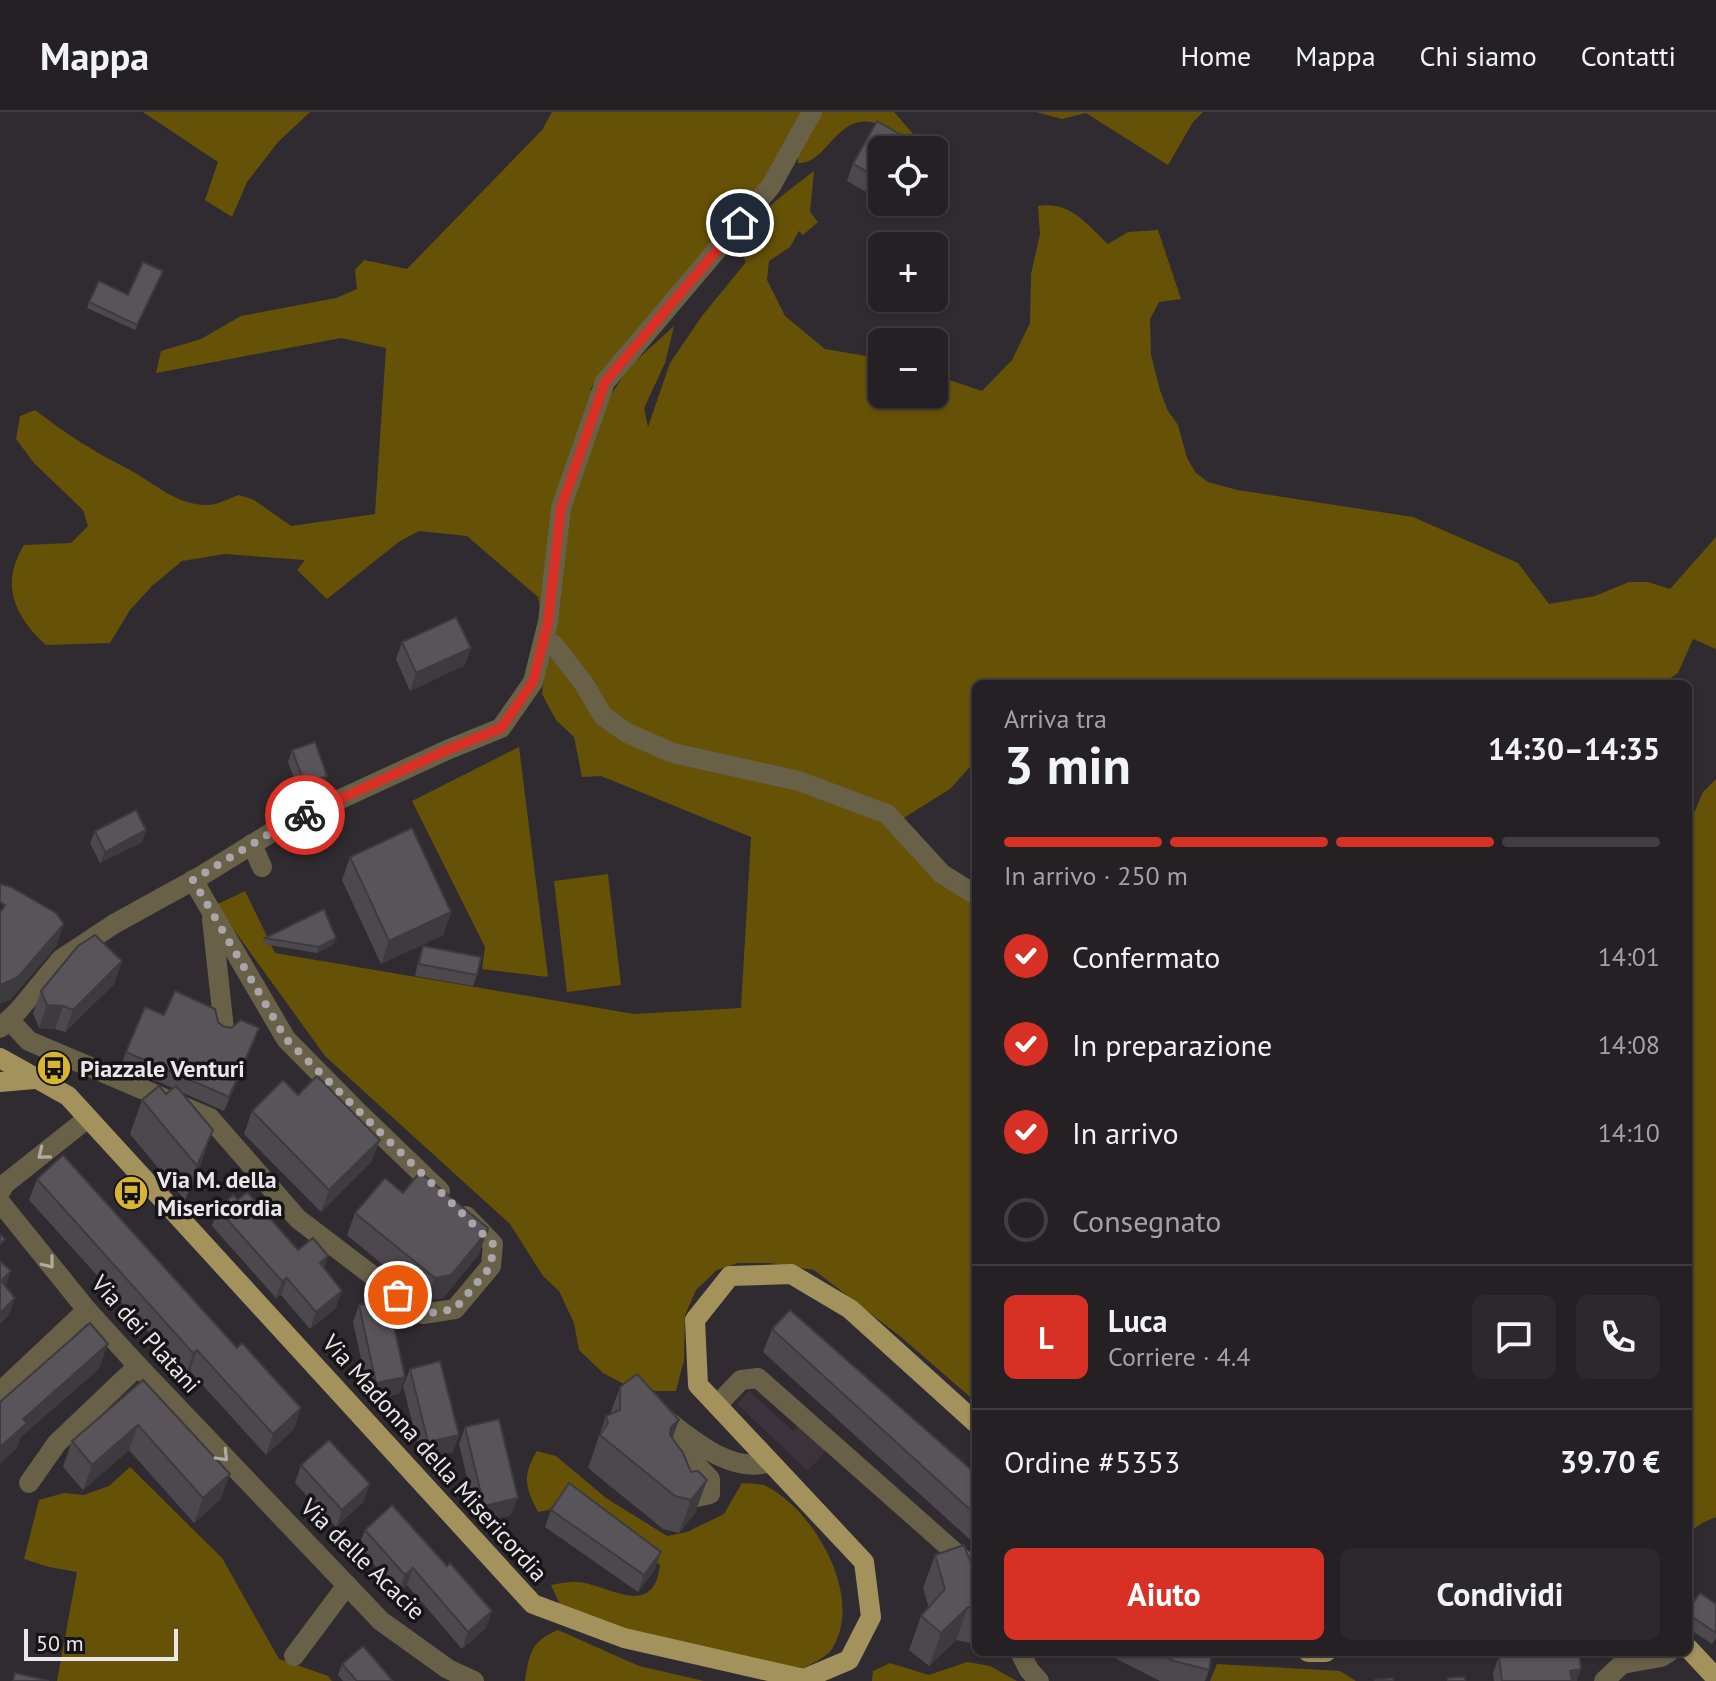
<!DOCTYPE html>
<html lang="it">
<meta charset="utf-8">
<style>
body{margin:0;font-family:"PT Sans",sans-serif;background:#2c282c;color:#f1f3f6;height:100vh;display:flex;flex-direction:column;font-size:30px;white-space:nowrap}
*{box-sizing:border-box;margin:0}
p{font-size:26px;color:#a3a3a6}
.icon{flex:none;width:44px;height:44px;fill:none;stroke:currentColor;stroke-width:2;stroke-linecap:round;stroke-linejoin:round}
.map{position:relative;flex:1;overflow:hidden}
.panel{position:absolute;left:972px;top:568px;width:720px;height:976px;display:flex;flex-direction:column;background:#242024;border-radius:12px;box-shadow:0 2px 6px #0004,0 0 0 2px #413e41}
.panel>*{flex:none}
.tools{position:absolute;left:868px;top:24px;display:grid;gap:16px}
.tools a{display:grid;place-items:center;width:80px;height:80px;border-radius:12px;background:#242024;box-shadow:0 2px 6px #0004,0 0 0 2px #413e41;font-size:40px}
.scale{position:absolute;left:24px;bottom:20px;width:154px;box-sizing:border-box;padding-left:8px;border:4px solid #eae6ea;border-top:0;font-size:22px;line-height:28px;white-space:nowrap;color:#eae6ea;-webkit-text-stroke:6px #161416;paint-order:stroke}
.pin{position:absolute;display:grid;place-items:center;width:68px;height:68px;color:#fff;margin:-34px;border:4px solid #fff;border-radius:50%;box-shadow:0 2px 8px #0007}
.courier{position:absolute;display:grid;place-items:center;width:80px;height:80px;margin:-40px;border:6px solid #d93025;border-radius:50%;background:#fff;color:#222;box-shadow:0 2px 10px #0007}
.summary em{font-style:normal;font-weight:700}
.summary div{display:flex;flex-direction:column-reverse}
.summary{display:flex;align-items:center;justify-content:space-between;height:136px;padding:0 32px}
h1{font-size:52px;font-weight:700;line-height:60px}
.bar{display:grid;grid-template-columns:repeat(4,1fr);gap:12px 8px;align-content:center;height:96px;padding:0 32px}
.bar i{height:10px;border-radius:6px;background:#413e41}
.bar .current{background:#d93025}
.bar p{grid-column:span 4}
.line{display:flex;align-items:center;gap:20px;padding:0 32px;border-top:2px solid #413e41}
.line div{flex:1}
.round{display:grid;place-items:center;flex:none;width:84px;height:84px;border-radius:12px;background:#2c282c}
ol{padding:0 32px;list-style:none}
li{display:flex;align-items:center;gap:24px;height:88px}
li p{margin-inline-start:auto}
li .icon{padding:8px;border-radius:50%;background:#d93025;color:#fff;stroke-width:4}
li:last-child{color:#a3a3a6}
li i{width:44px;height:44px;border:4px solid #413e41;border-radius:50%}
.cta{display:flex;gap:16px;margin-top:auto;padding:16px 32px}
.cta a{flex:1;height:92px;border-radius:12px;background:#d93025;color:#fff;font-size:32px;font-weight:700;line-height:92px;text-align:center}
.cta a+a{background:#2c282c;color:#f1f3f6}
header{display:flex;align-items:center;gap:48px;box-sizing:border-box;height:112px;padding:0 40px;background:#242024;border-bottom:2px solid #413e41}
header strong{font-size:38px}
nav{display:flex;gap:44px;margin-inline-start:auto;font-size:28px}
.map>svg:first-child{display:block}
</style>
<header>
<strong>Mappa</strong>
<nav><a>Home</a><a>Mappa</a><a>Chi siamo</a><a>Contatti</a></nav>
</header>
<div class="map">
<svg width="1716" height="1569" viewBox="0 0 1716 1569">
<rect width="100%" height="100%" fill="#302b30"/>
<polygon fill="#3c323c" points="749,1279 793,1319 800,1312 827,1337 808,1359 737,1292"/>
<g fill="#665207">
<polygon points="143,0 310,0 278,30 247,70 232,105 205,88 218,50"/>
<path d="M552 0H806L772 58 590 277 596 279 541 499 538 485 467 424 419 419 400 429 327 487 297 458 305 448 225 442 182 449 152 474 130 498 110 531 46 533C14 504 0 472 24 433L71 431 88 414 83 398 34 351 16 327 20 304 35 298C69 324 93 339 130 358 156 372 177 394 209 393 219 392 230 386 239 383L254 388 291 414 375 402 386 236 341 226 156 261 161 239 201 227 241 204 336 186 357 177 355 158 364 148 407 157 542 18Z"/>
<path d="M818 0H894L914 23V33C900 28 880 11 871 10 835 4 826 53 798 51V35Z"/>
<polygon points="1036,0 1203,0 1193,10 1168,53 1086,1 1062,7"/>
<path d="M814 59 810 100 818 110 803 123 799 119 790 135 769 149 767 168 785 204 825 237 866 244 882 251V282H934V263L982 279 1012 248 1030 211 1031 162 1040 122 1038 94C1071 89 1086 112 1108 132L1128 120 1158 118 1181 187 1159 190 1150 207 1151 243 1160 278 1168 299 1178 313 1187 346 1196 361 1208 370 1237 378 1413 405 1518 451 1549 492 1595 484 1629 470H1648L1670 477 1716 425V537L1693 527 1678 561 1663 571 976 572V648L950 677 902 707 796 678 876 704 976 789V1290L901 1225 814 1158 770 1151H738L717 1158 696 1178 685 1203 684 1248 676 1279H647L624 1272 603 1261 579 1238 574 1211 559 1179 543 1164 510 1112 325 944 216 793 245 779 275 841 634 902 741 896 751 725 601 664 582 665 574 625 556 608 542 582 545 556 560 494 563 426 574 367 596 306 629 255 674 214 665 251 644 296 648 315 670 251 702 204 746 150C742 142 738 133 742 125 752 105 796 73 814 59Z"/>
<polygon points="519,635 548,865 482,857 485,835 412,689"/>
<polygon points="1716,667 1716,1405 1702,1411 1688,1421 1688,715 1703,680"/>
<polygon points="608,762 621,873 567,880 554,769"/>
<path d="M537 1339 556 1344 606 1386 667 1424 687 1420 724 1402 742 1371C750 1372 759 1371 766 1374 814 1398 865 1485 832 1537 827 1545 811 1552 802 1557L628 1522 562 1497 551 1473C559 1472 569 1469 577 1470 607 1471 653 1510 660 1453L632 1431 560 1388 549 1398 538 1400C525 1375 522 1364 537 1339Z"/>
<polygon points="130,1355 222,1446 279,1547 328,1564 332,1569 57,1569 77,1460 49,1455 24,1447 39,1388 64,1381 84,1383 109,1374"/>
<path d="M558 1518 639 1554 704 1569H525C529 1542 531 1529 558 1518Z"/>
<polygon points="967,1550 990,1554 1017,1569 872,1569 873,1559 890,1551 929,1563"/>
<polygon points="1217,1552 1340,1559 1356,1569 1210,1569"/>
</g>
<g fill="none" stroke-linecap="round" stroke-linejoin="round">
<g stroke="#686047" stroke-width="20">
<polyline points="544,527 554,533 584,572 603,604 627,621 673,641 799,669 887,702 942,762 976,783"/>
<polyline points="252,732 262,755"/>
<polyline points="193,768 286,927 361,1003 440,1079"/>
<polyline points="212,807 224,917"/>
<polyline points="10,909 29,929 210,1006 298,1107 423,1202 455,1197 491,1154 493,1132 466,1104"/>
<polyline points="0,916 18,899 61,847 114,812 201,764 282,714 447,638 501,616 533,570 548,510 561,396 605,270 771,74 812,0"/>
<polyline points="0,1080 5,1072 88,1006"/>
<polyline points="0,1090 87,1198 138,1254 381,1509 448,1557 474,1569"/>
<polyline points="0,1280 87,1198"/>
<polyline points="717,1293 741,1268 758,1266 976,1459"/>
<path d="M684 1369 697 1385 710 1382V1367L648 1303 652 1297C685 1320 727 1364 770 1350"/>
<polyline points="29,1371 57,1331 138,1254"/>
<polyline points="1020,1540 1029,1558 1039,1569"/>
<polyline points="294,1544 347,1473"/>
<polyline points="1604,1569 1622,1552 1661,1545 1669,1540"/>
</g>
<g stroke="#a3925c" stroke-width="20">
<polyline points="0,946 68,984 533,1492 624,1526 804,1567 849,1548 871,1505 864,1450 698,1273 695,1208 730,1164 791,1162 850,1197 976,1311"/>
<polyline points="0,970 34,967"/>
<polyline points="1688,1536 1716,1566"/>
<polyline points="1308,1540 1326,1540"/>
</g>
</g>
<g fill="#4d484d">
<polygon points="877,9 915,31 913,38 882,38 882,89 847,69 853,52"/>
<polygon points="163,159 135,218 87,196 89,190 128,183"/>
<polygon points="402,530 465,553 410,579 396,547"/>
<polygon points="292,638 323,675 301,684 288,650"/>
<polygon points="146,718 142,730 100,751 90,731 95,719"/>
<polygon points="350,745 451,800 443,823 381,852 342,768"/>
<polygon points="265,826 336,826 334,832 317,841 263,832"/>
<polygon points="423,834 477,863 473,874 415,864 419,845"/>
<polygon points="122,849 114,872 65,920 55,917 39,916 33,901 41,879"/>
<polygon points="164,903 218,910 223,914 254,930 224,999 181,980 213,1018 201,1051 185,1088 130,1022 142,988 166,982 173,976 121,954 126,940"/>
<polygon points="298,983 380,1028 371,1050 321,1100 244,1022 252,999"/>
<polygon points="37,1067 294,1317 266,1343 190,1259 186,1262 29,1088"/>
<polygon points="238,1088 298,1138 328,1144 324,1156 336,1196 310,1217 281,1183 276,1186 212,1114 218,1097"/>
<polygon points="355,1101 479,1142 443,1186 426,1188 347,1123"/>
<polygon points="359,1193 405,1265 399,1282 370,1288 353,1210"/>
<polygon points="772,1217 976,1362 976,1433 763,1240"/>
<polygon points="410,1257 453,1340 422,1348 403,1274"/>
<polygon points="143,1268 221,1387 194,1411 129,1338 83,1378 63,1355 72,1329"/>
<polygon points="620,1275 679,1308 672,1326 691,1360 707,1368 695,1401 679,1421 663,1417 588,1356 606,1304 610,1302"/>
<polygon points="465,1315 511,1403 478,1411 459,1332"/>
<polygon points="301,1353 364,1389 336,1415 295,1371"/>
<polygon points="551,1398 655,1457 638,1480 545,1415"/>
<polygon points="365,1418 447,1454 486,1516 462,1537 407,1473 399,1480 358,1435"/>
<polygon points="935,1443 976,1464 976,1532 956,1528 929,1554 909,1538 921,1504 929,1496 923,1476"/>
<polygon points="1716,1492 1716,1526 1712,1532 1688,1516 1688,1498"/>
<polygon points="1103,1540 1212,1540 1209,1558 1205,1569 1160,1569"/>
<polygon points="1499,1544 1577,1569 1494,1569 1493,1561"/>
<polygon points="342,1552 393,1569 343,1569 338,1563"/>
</g>
<g fill="#3e3b3e">
<polygon points="471,536 465,553 410,579 416,561"/>
<polygon points="327,664 323,675 301,684 305,672"/>
<polygon points="146,718 142,730 100,751 105,740"/>
<polygon points="451,800 443,823 381,852 389,829"/>
<polygon points="64,812 56,835 10,888 0,892 0,873"/>
<polygon points="336,826 334,832 317,841 319,835"/>
<polygon points="122,849 114,872 65,920 73,898"/>
<polygon points="47,893 63,894 55,917 39,916"/>
<polygon points="259,916 254,930 224,999 229,985"/>
<polygon points="213,1018 201,1051 185,1088 197,1054"/>
<polygon points="380,1028 371,1050 321,1100 329,1078"/>
<polygon points="487,1120 479,1142 443,1186 426,1188 435,1166"/>
<polygon points="328,1144 322,1162 320,1151"/>
<polygon points="11,1159 5,1176 1,1169"/>
<polygon points="287,1166 281,1183 276,1186 282,1169"/>
<polygon points="342,1179 336,1196 310,1217 316,1200"/>
<polygon points="15,1186 9,1203 0,1212 0,1201"/>
<polygon points="108,1232 99,1257 21,1325 17,1336 0,1352 0,1335 23,1307"/>
<polygon points="197,1238 190,1259 186,1262 193,1241"/>
<polygon points="405,1265 399,1282 370,1288 376,1271"/>
<polygon points="301,1296 294,1317 266,1343 273,1322"/>
<polygon points="679,1308 667,1341 671,1315"/>
<polygon points="138,1313 129,1338 83,1378 92,1353"/>
<polygon points="459,1323 453,1340 422,1348 428,1330"/>
<polygon points="230,1362 221,1387 194,1411 203,1386"/>
<polygon points="707,1368 695,1401 679,1421 691,1388"/>
<polygon points="370,1372 364,1389 336,1415 342,1398"/>
<polygon points="518,1386 511,1403 478,1411 484,1394"/>
<polygon points="661,1440 655,1457 638,1480 644,1463"/>
<polygon points="413,1456 407,1473 399,1480 405,1463"/>
<polygon points="968,1495 956,1528 929,1554 941,1521"/>
<polygon points="492,1499 486,1516 462,1537 468,1520"/>
<polygon points="1581,1557 1577,1569 1567,1569 1570,1559"/>
</g>
<g fill="#595459" stroke="#3e3b3e" stroke-width="2">
<polygon points="877,9 915,31 911,38 882,38 882,68 853,52"/>
<polygon points="143,150 163,159 137,213 89,190 99,169 128,183"/>
<polygon points="456,505 471,536 416,561 402,530"/>
<polygon points="315,630 327,664 305,672 292,638"/>
<polygon points="136,698 146,718 105,740 95,719"/>
<polygon points="412,716 451,800 389,829 350,745"/>
<polygon points="0,772 11,775 56,801 64,812 18,865 0,873 0,801 5,793 0,790"/>
<polygon points="324,797 336,826 319,835 265,826"/>
<polygon points="95,823 122,849 73,898 63,894 47,893 41,879 78,834"/>
<polygon points="423,834 481,845 477,863 419,852"/>
<polygon points="175,879 215,897 218,910 223,914 231,916 241,908 259,916 229,985 126,940 145,895 164,903"/>
<polygon points="317,964 380,1028 329,1078 252,999 283,968 298,983"/>
<polygon points="159,974 166,982 176,974 213,1018 197,1054 142,988"/>
<polygon points="63,1043 237,1236 242,1231 301,1296 273,1322 197,1238 193,1241 37,1067"/>
<polygon points="420,1060 488,1116 487,1120 451,1163 435,1166 355,1101 385,1066 403,1081"/>
<polygon points="247,1080 298,1138 313,1126 328,1144 320,1151 342,1179 316,1200 287,1166 282,1169 218,1097 233,1083 238,1088"/>
<polygon points="0,1122 5,1127 0,1132"/>
<polygon points="0,1149 11,1159 1,1169 15,1186 0,1201"/>
<polygon points="388,1187 405,1265 376,1271 359,1193"/>
<polygon points="790,1198 976,1362 976,1403 772,1217"/>
<polygon points="90,1211 108,1232 23,1307 27,1311 0,1335 0,1290"/>
<polygon points="440,1249 459,1323 428,1330 410,1257"/>
<polygon points="637,1262 679,1308 671,1315 670,1323 683,1341 691,1360 698,1359 707,1368 691,1388 675,1384 600,1323 608,1311 606,1304 620,1298 620,1275"/>
<polygon points="143,1268 230,1362 203,1386 138,1313 92,1353 72,1329"/>
<polygon points="499,1307 518,1386 484,1394 465,1315"/>
<polygon points="329,1328 370,1372 342,1398 301,1353"/>
<polygon points="569,1371 661,1440 644,1463 551,1398"/>
<polygon points="392,1393 447,1454 450,1451 492,1499 468,1520 413,1456 405,1463 365,1418"/>
<polygon points="964,1433 976,1464 976,1497 968,1495 941,1521 921,1504 945,1477 935,1443"/>
<polygon points="1700,1481 1716,1492 1716,1521 1688,1502 1688,1498"/>
<polygon points="363,1534 393,1569 357,1569 342,1552"/>
<polygon points="1155,1540 1212,1540 1209,1558 1174,1549"/>
<polygon points="1524,1540 1579,1540 1581,1557 1570,1559 1572,1569 1502,1569 1499,1544"/>
<polygon points="15,1561 49,1569 13,1569"/>
<polygon points="1465,1565 1465,1569 1448,1569 1447,1566"/>
<polygon points="1393,1566 1393,1569 1375,1569 1375,1568"/>
</g>
<defs><path id="oneway-chevron" d="M-2-3.5L2.5 0L-2 3.5" fill="none" stroke-width="1.6" stroke-linecap="round" stroke-linejoin="round" transform="scale(2)"/></defs>
<g stroke="#b0aaa1">
<use href="#oneway-chevron" transform="translate(43 1042) rotate(141)"/>
<use href="#oneway-chevron" transform="translate(49 1151) rotate(51)"/>
<use href="#oneway-chevron" transform="translate(223 1344) rotate(46)"/>
</g>
<g fill="none" stroke-linecap="round" stroke-linejoin="round">
<polyline stroke="#a9a5a9" stroke-width="8" stroke-dasharray="0 14.4" points="305,703 282,714 193,768 286,927 493,1132 491,1154 455,1197 423,1202 398,1183"/>
<polyline stroke="#d93025" stroke-width="10" points="305,703 447,638 501,616 533,570 548,510 561,396 605,270 740,111"/>
</g>
<defs>
<g id="bus-disc" transform="scale(1.8)"><circle r="9.5" fill="#d8b434" stroke="#161416"/><path d="M-5-6H5V4H4V6H2V4H-2V6H-4V4H-5ZM-3.5-4V0h7V-4ZM-3.5 1.2v1.5H-2V1.2ZM2 1.2v1.5H3.5V1.2Z" fill="#111"/></g>
</defs>
<g fill-rule="evenodd">
<use href="#bus-disc" x="54" y="956"/>
<use href="#bus-disc" x="131" y="1081"/>
</g>
<g text-anchor="middle" dominant-baseline="central" stroke-width="7" stroke-linejoin="round" paint-order="stroke">
<g font-size="24" font-weight="bold" fill="#eae6ea" stroke="#161416" text-anchor="start">
<text x="80" y="956">Piazzale Venturi</text>
<text x="157" y="1067">Via M. della<tspan x="157" dy="28">Misericordia</tspan></text>
</g>
<g font-size="24" fill="#eae6ea" stroke="#161416">
<text transform="translate(146 1222) rotate(48)">Via dei Platani</text>
<text transform="translate(435 1346) rotate(48)">Via Madonna della Misericordia</text>
<text transform="translate(363 1447) rotate(44)">Via delle Acacie</text>
</g>
</g>
</svg>
<div class="tools">
<a><svg class="icon" aria-label="locate" viewBox="0 0 24 24"><circle cx="12" cy="12" r="6"/><path d="M12 2v4M12 18v4M2 12h4M18 12h4"/></svg></a>
<a>+</a>
<a>−</a>
</div>
<div class="scale">50 m</div>
<div class="pin" style="left:398px;top:1183px;background:#ea580c"><svg class="icon" aria-label="bag" viewBox="0 0 24 24"><path d="M5 8h14l-1 12H6zM9 8a3 3 0 0 1 6 0"/></svg></div>
<div class="pin" style="left:740px;top:111px;background:#1f2937"><svg class="icon" aria-label="home" viewBox="0 0 24 24"><path d="M3 11l9-7 9 7M6 9v11h12V9"/></svg></div>
<div class="courier" style="left:305px;top:703px"><svg class="icon" aria-label="bike" viewBox="0 0 24 24"><circle cx="6" cy="16" r="4"/><circle cx="18" cy="16" r="4"/><path d="M6 16l4-8h5l3 8M10 8l3 8H6M13 5h3"/></svg></div>
<section class="panel">
<div class="summary"><div><h1>3 min</h1><p>Arriva tra</p></div><em>14:30–14:35</em></div>
<div class="bar"><i class="current"></i><i class="current"></i><i class="current"></i><i></i><p>In arrivo · 250 m</p></div>
<ol>
<li><svg class="icon" aria-label="check" viewBox="0 0 24 24"><path d="M5 12l5 5 9-10"/></svg>Confermato<p>14:01</p></li>
<li><svg class="icon" aria-label="check" viewBox="0 0 24 24"><path d="M5 12l5 5 9-10"/></svg>In preparazione<p>14:08</p></li>
<li><svg class="icon" aria-label="check" viewBox="0 0 24 24"><path d="M5 12l5 5 9-10"/></svg>In arrivo<p>14:10</p></li>
<li><i></i>Consegnato</li>
</ol>
<div class="line" style="height:144px"><b class="round" style="background:#d93025;color:#fff">L</b><div><b>Luca</b><p>Corriere · 4.4</p></div><a class="round"><svg class="icon" aria-label="chat" viewBox="0 0 24 24"><path d="M4 5h16v11H9l-5 4z"/></svg></a><a class="round"><svg class="icon" aria-label="phone" viewBox="0 0 24 24"><path d="M5 4h4l2 5-3 2q2 4 5 5l2-3 5 2v4C11 20 4 13 5 4z"/></svg></a></div>
<div class="line" style="height:104px"><div>Ordine #5353</div><b>39.70 €</b></div>
<div class="cta"><a>Aiuto</a><a>Condividi</a></div>
</section>
</div>
